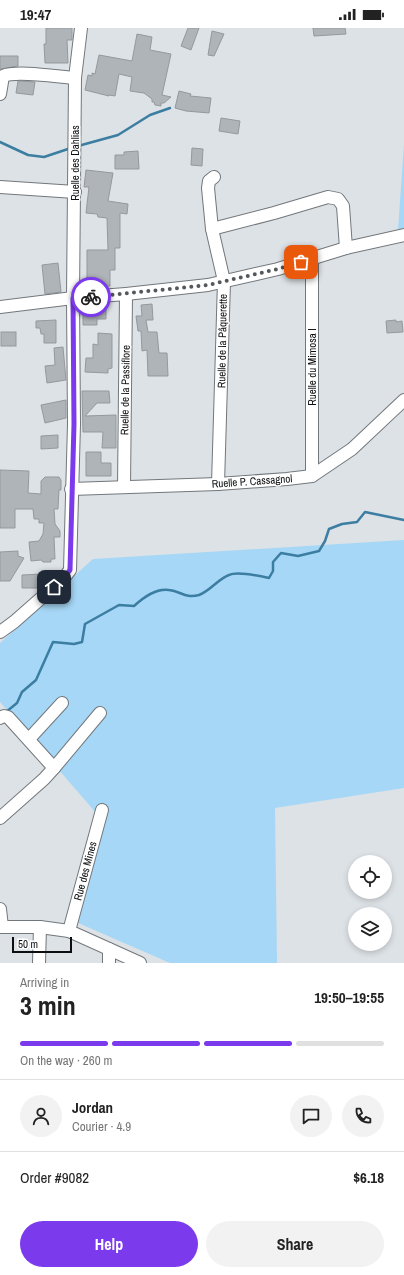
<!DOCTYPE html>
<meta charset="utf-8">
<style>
body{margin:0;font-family:"Archivo Narrow",sans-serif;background:#f2f2f2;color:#222;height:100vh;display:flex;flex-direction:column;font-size:15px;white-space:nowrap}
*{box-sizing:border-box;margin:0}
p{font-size:13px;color:#767676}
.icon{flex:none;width:22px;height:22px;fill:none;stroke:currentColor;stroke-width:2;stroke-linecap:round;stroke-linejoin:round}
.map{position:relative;height:935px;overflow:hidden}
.details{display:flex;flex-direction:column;background:#fff;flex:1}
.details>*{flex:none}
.fabs{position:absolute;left:348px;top:827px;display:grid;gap:8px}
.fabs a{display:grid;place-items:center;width:44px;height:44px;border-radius:50%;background:#fff;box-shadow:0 2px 6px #0003;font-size:20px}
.scale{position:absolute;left:12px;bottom:10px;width:60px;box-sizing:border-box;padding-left:4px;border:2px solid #0c0e10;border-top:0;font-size:11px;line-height:14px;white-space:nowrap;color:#0c0e10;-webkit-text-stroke:3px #fff;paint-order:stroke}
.pin{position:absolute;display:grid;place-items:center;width:34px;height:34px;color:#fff;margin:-17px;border-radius:8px;box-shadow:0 2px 6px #0006}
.courier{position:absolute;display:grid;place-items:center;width:40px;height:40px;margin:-20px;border:3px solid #7c3aed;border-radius:50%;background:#fff;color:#222;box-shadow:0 1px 5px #0007}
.overview em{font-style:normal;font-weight:800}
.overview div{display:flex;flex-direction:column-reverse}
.overview{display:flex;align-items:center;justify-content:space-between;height:68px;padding:0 20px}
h1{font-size:26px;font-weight:800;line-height:30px}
.bar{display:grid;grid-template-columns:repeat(4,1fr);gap:6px 4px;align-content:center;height:48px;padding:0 20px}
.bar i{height:5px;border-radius:3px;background:#e0e0e0}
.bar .selected{background:#7c3aed}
.bar p{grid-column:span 4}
.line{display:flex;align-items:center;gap:10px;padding:0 20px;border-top:1px solid #e0e0e0}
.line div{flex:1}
.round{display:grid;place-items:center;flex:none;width:42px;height:42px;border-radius:21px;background:#f2f2f2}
.cta{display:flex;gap:8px;margin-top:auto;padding:8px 20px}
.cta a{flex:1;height:46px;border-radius:24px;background:#7c3aed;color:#fff;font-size:16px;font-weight:800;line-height:46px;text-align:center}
.cta a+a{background:#f2f2f2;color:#222}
.status{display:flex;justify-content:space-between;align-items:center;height:28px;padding:0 20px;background:#fff;direction:ltr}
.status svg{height:11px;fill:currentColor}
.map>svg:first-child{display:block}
</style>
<div class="status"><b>19:47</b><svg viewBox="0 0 49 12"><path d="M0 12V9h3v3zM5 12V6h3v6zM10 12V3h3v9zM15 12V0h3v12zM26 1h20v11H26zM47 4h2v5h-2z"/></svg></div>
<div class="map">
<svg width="404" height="935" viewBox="0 0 404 935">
<rect width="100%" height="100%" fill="#dde2e6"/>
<g fill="#a6d7f6">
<polygon points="404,116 404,200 398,202"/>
<polygon points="404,512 404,760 275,780 277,935 170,935 69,891 97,786 0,674 0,615 93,531"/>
</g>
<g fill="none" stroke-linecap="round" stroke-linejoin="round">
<g stroke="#3c7da2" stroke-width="2.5">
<polyline points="0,114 28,127 44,129 71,120"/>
<polyline points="78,118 118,107 150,87 170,80"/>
<path d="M6 684 17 675 22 664 36 652 53 614 74 616 82 614 85 596 119 577 134 578C144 569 156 560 169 562 181 563 185 571 199 567 210 563 218 551 229 547 237 543 260 548 269 550L273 543V534L281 525 298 528 319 523 325 513 329 501 342 496 357 494 365 484 404 492"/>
</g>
</g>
<g fill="#afb4b8" stroke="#93999c">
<polygon points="46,0 72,0 72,12 67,12 68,35 45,35 44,16 46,16"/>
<polygon points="188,0 199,0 191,22 181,18"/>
<polygon points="313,0 345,0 346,6 314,8"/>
<polygon points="212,3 224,6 214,28 208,27"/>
<polygon points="137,6 152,9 150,22 171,26 162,67 171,69 164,75 161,75 161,78 155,77 154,74 152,74 152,71 144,65 130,63 132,49 119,46 115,68 109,67 109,68 85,62 88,47 92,48 92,45 95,46 99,27 132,33"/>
<polygon points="0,28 18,28 18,38 0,41"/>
<polygon points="18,53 35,54 33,67 16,65"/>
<polygon points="179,63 191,66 190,68 211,70 209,85 186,83 175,80"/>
<polygon points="221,90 240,93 238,106 219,103"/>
<polygon points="192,120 203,121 202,138 191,137"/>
<polygon points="138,123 139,141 115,141 115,127 124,127 124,124"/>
<polygon points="86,142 113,145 108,173 128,176 127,186 120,185 120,220 115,220 115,242 110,242 110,258 96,258 92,261 87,255 87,222 108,222 107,190 98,189 97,186 86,185 89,159 84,159"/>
<polygon points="58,235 61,264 45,266 42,237"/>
<polygon points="106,275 106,291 97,291 97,297 83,297 83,281 86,277"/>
<polygon points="152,276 153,292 146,292 148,304 157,304 159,325 167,325 168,348 148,348 147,322 142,323 141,303 138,303 136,288 142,288 141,277"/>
<polygon points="56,292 56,315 44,315 44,306 41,306 40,300 36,300 36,293"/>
<polygon points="396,292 396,294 402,293 403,304 387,305 386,293"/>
<rect x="1" y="304" width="15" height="14"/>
<polygon points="98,305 112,306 112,340 108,341 108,345 85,344 86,330 93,330 93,316 98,317"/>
<polygon points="63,319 66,352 47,355 45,338 55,337 54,320"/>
<polygon points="82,363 109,363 110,375 97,375 85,388 116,387 116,420 102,420 103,404 83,404"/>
<polygon points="66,372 66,390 45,395 41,377"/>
<polygon points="58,407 58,420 41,421 41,408"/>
<polygon points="86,424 101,424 101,435 111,435 111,448 86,448"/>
<polygon points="0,442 29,443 28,465 41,466 41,453 45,449 59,449 61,452 61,462 59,462 58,481 54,481 55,496 60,503 60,509 54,509 55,531 51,531 51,534 43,534 41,532 31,533 29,514 39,513 43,506 44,495 39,495 39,491 34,491 33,481 15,481 15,500 0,500"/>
<polygon points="18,523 18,528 24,530 10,553 0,553 0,524"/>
<polygon points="42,546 42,560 22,560 22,547"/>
</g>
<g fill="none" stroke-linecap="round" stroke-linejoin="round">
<g stroke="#72777b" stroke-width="14">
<g id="minor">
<path d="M0 66 3 48C17 42 59 49 75 50"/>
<polyline points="214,149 209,153 208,160 212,201 224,253 218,456"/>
<polyline points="0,159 75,164"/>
<polyline points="212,201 274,185 328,169 338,171 343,178 346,220"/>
<polyline points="312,230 312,448"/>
<polyline points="0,279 73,270 126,266 208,257 278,241 346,220 404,207"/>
<polyline points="124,459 126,266"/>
<polyline points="71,461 218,456 287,451 312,448 352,421 404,372"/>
<polyline points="0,604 14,594 64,550 70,542 74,396 73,270 75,50 81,0"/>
<polyline points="0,690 4,688 8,689 54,740 44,751 0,790"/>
<polyline points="29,711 62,675"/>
<polyline points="54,740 100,685"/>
<polyline points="0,881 2,899"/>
<polyline points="0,899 40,899 69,903 140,935"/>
<polyline points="69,903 102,782"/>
<polyline points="109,921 109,935"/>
<polyline points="39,935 40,899"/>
</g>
</g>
<use href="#minor" stroke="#fff" stroke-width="12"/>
</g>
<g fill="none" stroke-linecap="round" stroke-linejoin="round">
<polyline stroke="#55585b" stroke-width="4" stroke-dasharray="0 7.2" points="91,269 208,257 278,241 301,234"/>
<polyline stroke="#7c3aed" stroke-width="5" points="54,559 64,550 70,542 74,396 73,270 91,269"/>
</g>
<g text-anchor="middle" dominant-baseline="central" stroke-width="3" stroke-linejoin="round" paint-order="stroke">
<g font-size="11" fill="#0c0e10" stroke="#fff">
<text transform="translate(75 135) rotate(-90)">Ruelle des Dahlias</text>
<text transform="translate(222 313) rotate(-89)">Ruelle de la Pâquerette</text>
<text transform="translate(312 339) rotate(-90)">Ruelle du Mimosa I</text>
<text transform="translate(125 362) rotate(-89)">Ruelle de la Passiflore</text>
<text transform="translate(252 453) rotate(-4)">Ruelle P. Cassagnol</text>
<text transform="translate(85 843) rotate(-75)">Rue des Mines</text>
</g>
</g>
</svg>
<div class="fabs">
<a><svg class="icon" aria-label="locate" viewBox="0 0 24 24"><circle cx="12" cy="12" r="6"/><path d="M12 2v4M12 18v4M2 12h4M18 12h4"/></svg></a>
<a><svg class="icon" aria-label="layers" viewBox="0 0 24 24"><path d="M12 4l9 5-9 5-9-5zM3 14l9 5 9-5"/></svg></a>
</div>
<div class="scale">50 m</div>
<div class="pin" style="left:301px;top:234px;background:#ea580c"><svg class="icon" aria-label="bag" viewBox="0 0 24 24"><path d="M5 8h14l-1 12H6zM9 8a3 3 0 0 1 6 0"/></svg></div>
<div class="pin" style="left:54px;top:559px;background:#1f2937"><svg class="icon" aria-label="home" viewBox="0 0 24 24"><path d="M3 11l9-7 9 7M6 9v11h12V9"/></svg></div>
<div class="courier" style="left:91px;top:269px"><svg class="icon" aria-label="bike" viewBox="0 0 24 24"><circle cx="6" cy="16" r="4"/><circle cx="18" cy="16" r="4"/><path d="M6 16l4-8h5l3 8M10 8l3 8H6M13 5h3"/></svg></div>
</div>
<section class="details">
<div class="overview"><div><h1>3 min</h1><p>Arriving in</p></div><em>19:50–19:55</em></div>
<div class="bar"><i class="selected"></i><i class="selected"></i><i class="selected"></i><i></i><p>On the way · 260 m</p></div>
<div class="line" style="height:72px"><a class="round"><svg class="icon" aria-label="person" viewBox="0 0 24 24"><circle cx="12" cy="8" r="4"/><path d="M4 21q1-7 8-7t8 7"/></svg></a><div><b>Jordan</b><p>Courier · 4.9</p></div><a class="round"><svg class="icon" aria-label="chat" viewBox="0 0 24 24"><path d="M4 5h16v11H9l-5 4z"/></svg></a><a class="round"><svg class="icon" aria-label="phone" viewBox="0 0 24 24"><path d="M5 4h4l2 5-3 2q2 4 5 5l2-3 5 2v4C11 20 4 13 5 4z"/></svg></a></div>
<div class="line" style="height:52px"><div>Order #9082</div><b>$6.18</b></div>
<div class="cta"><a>Help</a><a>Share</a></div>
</section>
